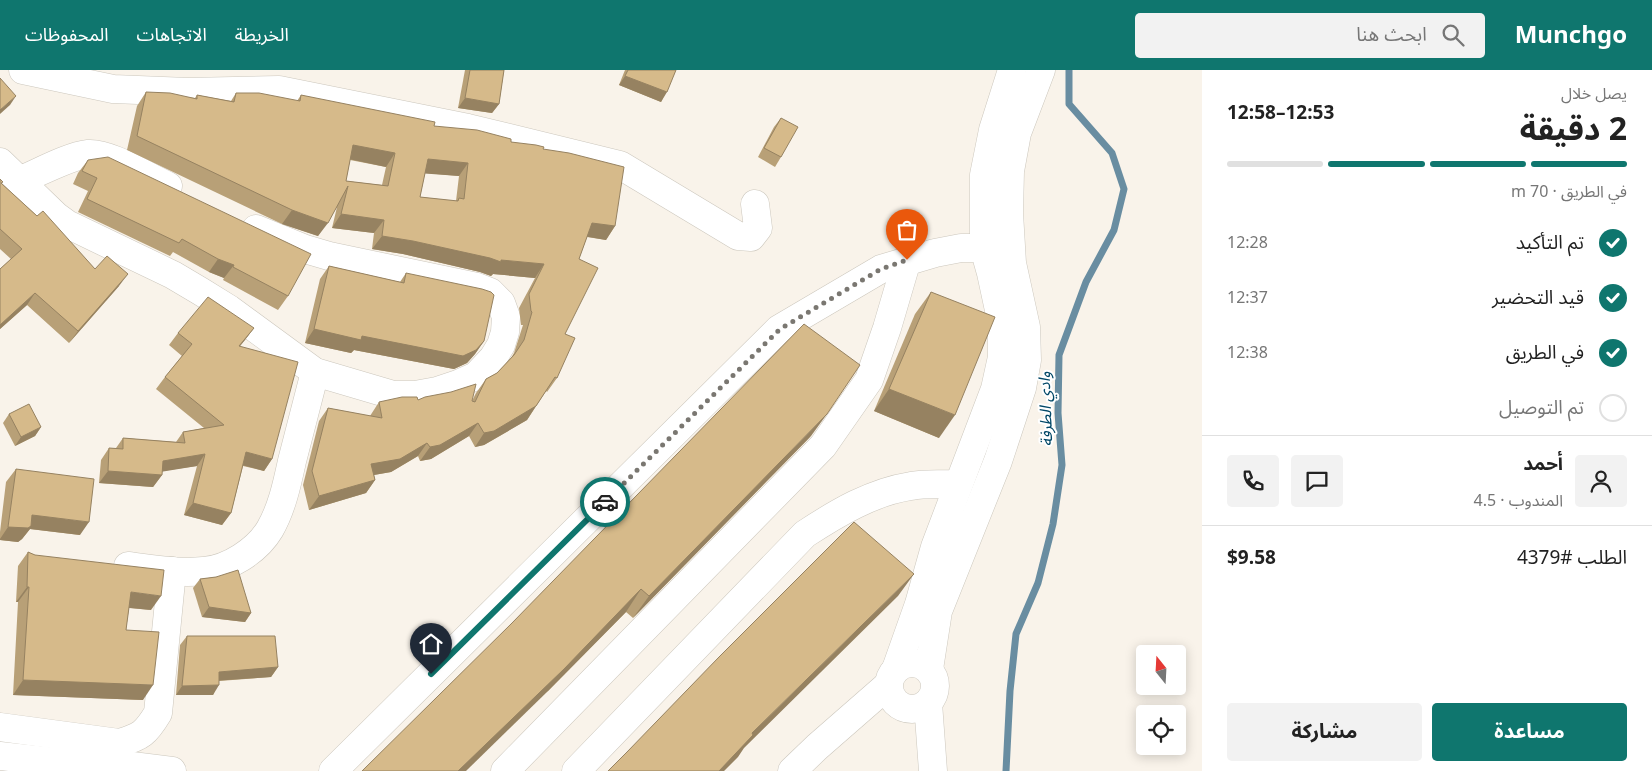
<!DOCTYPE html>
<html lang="ar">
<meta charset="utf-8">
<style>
body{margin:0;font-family:Georgia,"Noto Sans Arabic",serif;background:#f2f2f2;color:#222;direction:rtl;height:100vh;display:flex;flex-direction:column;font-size:19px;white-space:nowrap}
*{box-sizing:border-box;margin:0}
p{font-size:16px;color:#767676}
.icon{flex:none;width:28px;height:28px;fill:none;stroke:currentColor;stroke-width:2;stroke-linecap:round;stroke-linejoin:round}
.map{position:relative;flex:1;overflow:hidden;direction:ltr}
.details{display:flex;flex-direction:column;background:#fff;width:450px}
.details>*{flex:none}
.needle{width:32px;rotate:342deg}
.fabs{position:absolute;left:1136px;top:575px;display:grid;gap:10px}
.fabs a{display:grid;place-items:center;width:50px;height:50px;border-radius:5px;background:#fff;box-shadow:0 2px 12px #0003;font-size:25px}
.pin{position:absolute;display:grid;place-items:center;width:42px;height:42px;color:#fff;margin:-51px -21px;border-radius:50% 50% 50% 0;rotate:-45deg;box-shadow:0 0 5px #0007}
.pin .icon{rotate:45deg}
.courier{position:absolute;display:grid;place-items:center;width:50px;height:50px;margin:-25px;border:4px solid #0f766e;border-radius:50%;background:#fff;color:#222;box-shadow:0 1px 6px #0007}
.headline em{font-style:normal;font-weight:700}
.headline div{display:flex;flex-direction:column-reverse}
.headline{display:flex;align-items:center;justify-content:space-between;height:85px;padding:0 25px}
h1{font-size:32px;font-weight:700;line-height:38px}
.bar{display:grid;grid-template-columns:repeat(4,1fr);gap:8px 5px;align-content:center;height:60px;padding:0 25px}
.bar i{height:6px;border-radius:4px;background:#e0e0e0}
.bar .on{background:#0f766e}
.bar p{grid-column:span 4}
.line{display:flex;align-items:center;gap:12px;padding:0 25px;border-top:1px solid #e0e0e0}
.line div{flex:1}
.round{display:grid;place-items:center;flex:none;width:52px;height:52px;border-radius:5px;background:#f2f2f2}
ol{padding:0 25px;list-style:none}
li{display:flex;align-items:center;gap:15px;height:55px}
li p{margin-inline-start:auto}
li .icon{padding:5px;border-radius:50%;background:#0f766e;color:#fff;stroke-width:4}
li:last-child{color:#767676}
li i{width:28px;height:28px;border:2px solid #e0e0e0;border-radius:50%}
.cta{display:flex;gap:10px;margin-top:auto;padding:10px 25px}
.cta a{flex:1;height:58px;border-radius:5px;background:#0f766e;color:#fff;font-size:20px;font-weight:700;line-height:58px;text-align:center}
.cta a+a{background:#f2f2f2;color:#222}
header{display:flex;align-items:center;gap:30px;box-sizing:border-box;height:70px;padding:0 25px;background:#0f766e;color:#fff}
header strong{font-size:24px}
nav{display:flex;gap:28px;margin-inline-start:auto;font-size:18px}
.search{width:350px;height:45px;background:#f2f2f2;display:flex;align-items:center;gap:12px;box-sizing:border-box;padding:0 18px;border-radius:5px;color:#767676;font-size:19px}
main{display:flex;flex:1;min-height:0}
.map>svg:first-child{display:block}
</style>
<header>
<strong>Munchgo</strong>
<div class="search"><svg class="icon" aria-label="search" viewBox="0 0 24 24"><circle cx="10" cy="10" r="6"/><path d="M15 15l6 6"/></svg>ابحث هنا</div>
<nav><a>الخريطة</a><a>الاتجاهات</a><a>المحفوظات</a></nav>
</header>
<main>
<section class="details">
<div class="headline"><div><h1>2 دقيقة</h1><p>يصل خلال</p></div><em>12:53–12:58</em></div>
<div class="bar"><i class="on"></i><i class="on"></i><i class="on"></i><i></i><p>في الطريق · 70 m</p></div>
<ol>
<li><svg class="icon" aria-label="check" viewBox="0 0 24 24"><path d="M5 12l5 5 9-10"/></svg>تم التأكيد<p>12:28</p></li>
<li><svg class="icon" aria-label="check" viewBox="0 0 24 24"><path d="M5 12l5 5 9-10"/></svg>قيد التحضير<p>12:37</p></li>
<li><svg class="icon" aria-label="check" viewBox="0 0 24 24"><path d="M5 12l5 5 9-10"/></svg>في الطريق<p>12:38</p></li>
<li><i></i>تم التوصيل</li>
</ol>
<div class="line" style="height:90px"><a class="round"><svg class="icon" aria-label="person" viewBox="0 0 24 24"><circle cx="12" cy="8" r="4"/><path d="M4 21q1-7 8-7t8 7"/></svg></a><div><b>أحمد</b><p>المندوب · 4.5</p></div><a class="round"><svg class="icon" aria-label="chat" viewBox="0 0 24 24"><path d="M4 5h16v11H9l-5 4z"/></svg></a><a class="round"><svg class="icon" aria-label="phone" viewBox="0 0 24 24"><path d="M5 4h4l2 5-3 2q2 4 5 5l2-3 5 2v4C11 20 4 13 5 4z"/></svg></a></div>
<div class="line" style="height:65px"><div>الطلب #4379</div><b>$9.58</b></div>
<div class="cta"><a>مساعدة</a><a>مشاركة</a></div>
</section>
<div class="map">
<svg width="1202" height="701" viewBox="0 0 1202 701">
<rect width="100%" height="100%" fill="#f9f3ea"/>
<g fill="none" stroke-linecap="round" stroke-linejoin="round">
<polyline stroke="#698da1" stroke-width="7" points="1006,701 1010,621 1016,564 1038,513 1053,454 1062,395 1058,343 1059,285 1086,212 1114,160 1124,119 1112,83 1069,34 1069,0"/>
<g stroke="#ccc7bd" stroke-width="29">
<g id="minor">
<polyline points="23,0 113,19 188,22 279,20 468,58 620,95 738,166 751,167 758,158 755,134"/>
<polyline points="0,92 56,146 67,154 173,205 200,221 229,239 315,302 393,325 415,325 437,321 458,314 476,306 493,288 501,275 505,262 506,247 501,233 490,222 477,217 329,186 305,179 256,159"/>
<path d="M19 111C38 103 69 86 88 84 109 82 148 107 168 116"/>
<path d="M128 496C152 499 179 504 204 501 228 499 257 481 270 459 282 438 287 414 292 391 300 361 307 332 315 302"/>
<circle cx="912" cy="616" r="23"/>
<polyline points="896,599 919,534 935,477 995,319 1002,287 1002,254 991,203 984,178 984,105 993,60 1012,0"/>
<polyline points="929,599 938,541 998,391 1022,318 1027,290 1026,257 1012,193 1009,143 1010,101 1017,63 1041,0"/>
<polyline points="928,633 933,701"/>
<path d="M0 657 119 673C141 667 146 663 158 643L172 501"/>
<polyline points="0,686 64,693 132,696 172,701"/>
<polyline points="333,701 779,259 881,199 935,183 961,178 984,178"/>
<polyline points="505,701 823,376 869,310 887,258 907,190"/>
<path d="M576 701 805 464C837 443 872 422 911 416 926 413 943 415 958 414"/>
<polyline points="792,701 817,677 888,615"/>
</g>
</g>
<use href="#minor" stroke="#fff" stroke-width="28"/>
</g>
<g fill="#b8a077" fill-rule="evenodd">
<polygon points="465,0 504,0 499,34 492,43 458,38"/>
<polygon points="625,0 676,0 661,32 619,15"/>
<path d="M146 22 195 28 197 25 231 31 236 23 297 31 301 25 434 56 543 79 615 156 606 170 587 167 579 189 557 308 547 322 546 321 527 350 484 375 475 377 469 366 431 389 420 391 418 386 391 402 374 405 375 410 366 423 309 440 303 415 319 351 328 338 370 346 379 332 418 330 472 331 476 323 486 309 497 303 511 288 514 283 523 255H521L519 238 535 208 493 204 491 206 480 202 403 184 372 179 374 163 332 158 337 137 318 166 282 154 127 80 137 36ZM350 90 386 97 382 115 346 111ZM425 103 459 106 456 131 420 127Z"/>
<polygon points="781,48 781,87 775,97 758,87 774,57"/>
<polygon points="88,90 288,226 278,240 223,210 224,208 209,202 173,182 170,186 78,142 88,121 73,114 78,103"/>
<polygon points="0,109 1,113 95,199 119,216 69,273 27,235 0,259 0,199 11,189 0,179"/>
<polygon points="329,196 400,212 406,203 484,271 475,284 467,293 454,299 354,280 351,283 305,273 320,209"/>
<polygon points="931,222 939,368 874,341 915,244"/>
<polygon points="254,258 240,276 272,389 264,401 243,396 231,443 222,455 184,445 197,396 162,401 162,405 153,417 99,413 101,390 109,378 116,378 123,368 176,372 183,362 204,358 156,319 165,307 182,286 169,275 178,263"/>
<polygon points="9,344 41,357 35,366 15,376 3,353"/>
<polygon points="811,366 633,548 626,542 548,621 362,701"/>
<polygon points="16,399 80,465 30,459 22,469 18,472 0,470 0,462 6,412"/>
<polygon points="28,482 151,540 129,538 126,560 143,630 13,625 18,532 16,532 18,496"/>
<polygon points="216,507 251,543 245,552 202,547 193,518 200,509"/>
<polygon points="187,566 278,597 271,607 219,611 213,625 176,625 180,575"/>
</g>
<g fill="#968261">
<polygon points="625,6 667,22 661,32 619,15"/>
<polygon points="16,26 10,35 0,44 0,40"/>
<polygon points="465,28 499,34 492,43 458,38"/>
<polygon points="353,75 395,83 386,97 344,88"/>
<polygon points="428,89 468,93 459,106 418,103"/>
<polygon points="292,140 328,153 318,166 282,154"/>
<polygon points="341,144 384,150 374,163 332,158"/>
<polygon points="592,153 615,156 606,170 583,166"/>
<polygon points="382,166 413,171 501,190 544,194 535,208 493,204 491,206 480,202 403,184 372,179"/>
<polygon points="218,189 234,195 224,208 209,202"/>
<polygon points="128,204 119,216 69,273 78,261"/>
<polygon points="35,223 27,235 0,259 0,255"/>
<polygon points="254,258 245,270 230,288 239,276"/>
<polygon points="314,259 362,266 484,271 475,284 467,293 454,299 354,280 351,283 305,273"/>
<polygon points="889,319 955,345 939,368 874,341"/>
<polygon points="536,336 527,350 484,375 475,377 484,363"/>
<polygon points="827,344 811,366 633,548 649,526"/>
<polygon points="478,353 469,366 431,389 420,391 430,377"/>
<polygon points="41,357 35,366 15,376 21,367"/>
<polygon points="427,373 418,386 391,402 362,407 371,394"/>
<polygon points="246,382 272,389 264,401 238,394"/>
<polygon points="205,384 197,396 154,403 163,391"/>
<polygon points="108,401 162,405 153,417 99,413"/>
<polygon points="375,410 366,423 309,440 319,426"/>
<polygon points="193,433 231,443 222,455 184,445"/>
<polygon points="32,445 89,452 80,465 30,459 22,469 18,472 0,470 0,469 8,457"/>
<polygon points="914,504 898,526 744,678 738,687 724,701 719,701 752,663"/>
<polygon points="27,517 29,517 18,532 16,532"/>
<polygon points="641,519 626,542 548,621 466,701 458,701"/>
<polygon points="131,522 161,526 151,540 121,537"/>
<polygon points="209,537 251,543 245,552 202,547"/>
<polygon points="278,597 271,607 213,611 219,602"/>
<polygon points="23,610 153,615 143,630 13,625"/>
<polygon points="219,615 213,625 176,625 182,616"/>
</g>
<g fill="#d6ba8a" stroke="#968261" fill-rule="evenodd">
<polygon points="470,0 504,0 499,34 465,28"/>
<polygon points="628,0 676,0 667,22 625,6"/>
<polygon points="0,8 16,26 0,40"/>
<path d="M146 22 170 23 197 29V25L234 32 236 23H259L300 31 301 25 435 52 434 56 477 60 511 69V72L536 75 544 77 543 79 569 83 624 97 615 156 592 153 579 189 598 198 565 264 575 268 557 308 555 307 536 336 494 361 484 363 478 353 440 375 430 377 427 373 400 389 371 394 375 410 319 426 312 401 328 338 382 348 379 332 402 327H417L418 330 425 327 451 322 476 314 472 331 475 332 486 309 497 303 514 285 524 270 532 242 531 241 529 224 544 194 501 190V192L490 188 413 171 382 166 384 150 341 144 348 116 328 153 292 140 137 66ZM353 75 395 83 388 116 346 111ZM428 89 468 93 464 129 459 128 458 131 420 127Z"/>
<polygon points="781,48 798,57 781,87 764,78"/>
<polygon points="108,87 311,184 288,226 233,197 234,195 218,189 182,169 179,173 87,129 97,108 82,101 88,90"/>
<polygon points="0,109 3,112 1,113 37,146 43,141 95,199 107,186 128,204 78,261 35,223 0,255 0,199 22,179 0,159"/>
<polygon points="329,196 404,213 406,203 482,219 491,222 494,225 484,271 476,280 463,286 362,266 361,270 314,259"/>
<polygon points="931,222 995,247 955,345 889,319"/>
<polygon points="208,227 254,258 239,276 298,292 272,389 246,382 231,443 193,433 205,384 163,391 162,405 108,401 109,378 123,379 123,368 185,373 183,362 224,355 165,307 192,274 178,263"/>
<polygon points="804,254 860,295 827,344 649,526 641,519 564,599 458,701 362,701 512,553"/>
<polygon points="29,334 41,357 21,367 9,344"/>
<polygon points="16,399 94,409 89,452 32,445 31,456 28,458 8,457"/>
<polygon points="854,452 914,504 752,663 753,665 719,701 608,701 627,682 719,587"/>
<polygon points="28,482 35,485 164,500 161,526 131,522 126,560 159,562 153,615 23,610 29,517 27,517"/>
<polygon points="238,500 251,543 209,537 200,509 216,507"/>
<polygon points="187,566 275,566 278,597 219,602 219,615 182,616"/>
</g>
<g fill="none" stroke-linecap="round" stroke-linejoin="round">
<polyline stroke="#7a7771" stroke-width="5" stroke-dasharray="0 9" points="605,432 780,259 881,199 907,190"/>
<polyline stroke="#0f766e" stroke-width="6" points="431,604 605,432"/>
</g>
<g text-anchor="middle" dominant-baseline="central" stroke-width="4" stroke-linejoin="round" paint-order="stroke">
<g font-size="16" font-style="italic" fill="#004766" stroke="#fff">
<text transform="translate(1046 339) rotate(-92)">وادي الطرفة</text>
</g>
</g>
</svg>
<div class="fabs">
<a><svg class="needle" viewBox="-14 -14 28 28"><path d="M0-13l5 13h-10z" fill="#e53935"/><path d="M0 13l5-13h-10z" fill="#767676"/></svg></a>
<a><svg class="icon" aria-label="locate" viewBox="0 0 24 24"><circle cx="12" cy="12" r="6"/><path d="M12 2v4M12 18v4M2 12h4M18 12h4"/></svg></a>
</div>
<div class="pin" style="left:907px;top:190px;background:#ea580c"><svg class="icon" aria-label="bag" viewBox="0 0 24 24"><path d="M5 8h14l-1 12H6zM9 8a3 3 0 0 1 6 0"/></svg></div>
<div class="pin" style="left:431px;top:604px;background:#1f2937"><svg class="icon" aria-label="home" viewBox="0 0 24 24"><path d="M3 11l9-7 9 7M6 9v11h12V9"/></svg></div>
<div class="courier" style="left:605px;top:432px"><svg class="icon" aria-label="car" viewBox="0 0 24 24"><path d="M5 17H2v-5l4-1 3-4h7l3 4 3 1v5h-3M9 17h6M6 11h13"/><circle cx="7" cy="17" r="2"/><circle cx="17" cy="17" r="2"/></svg></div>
</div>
</main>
